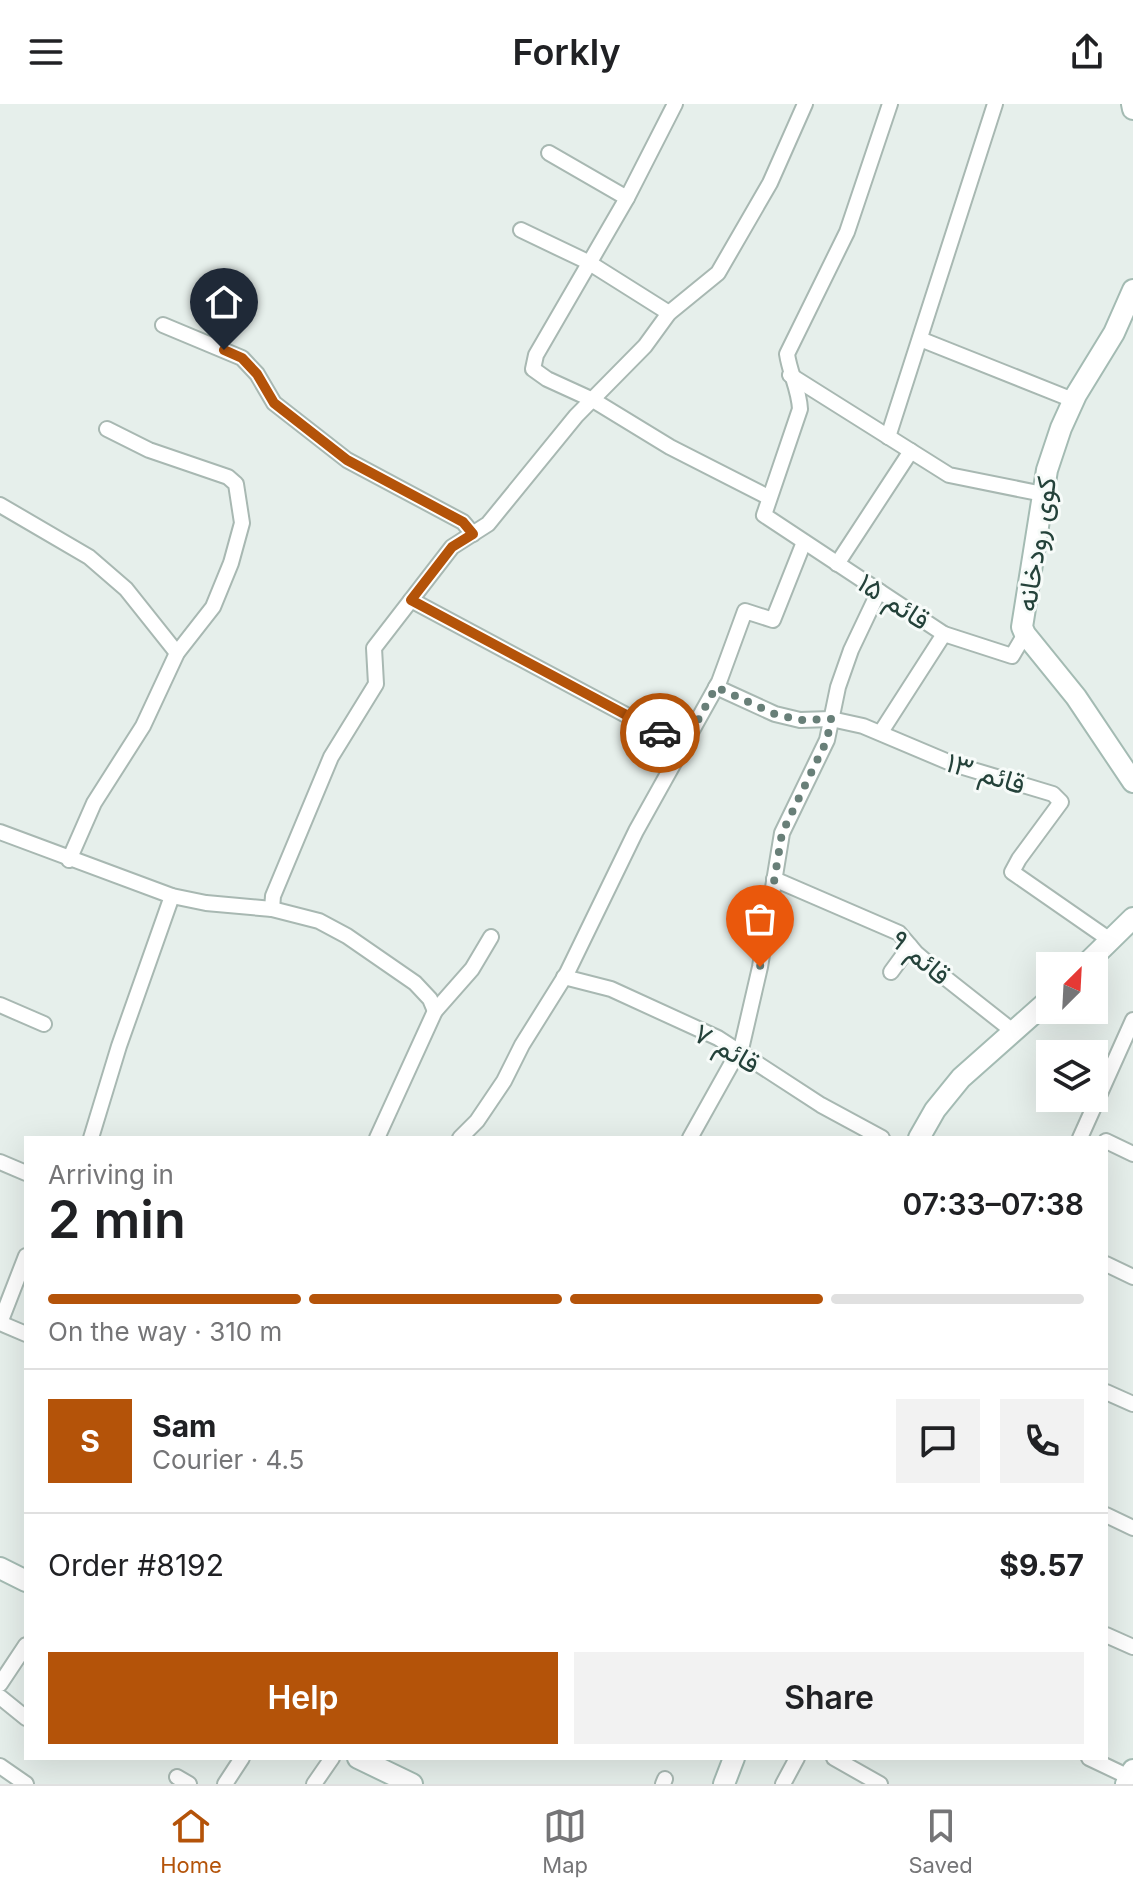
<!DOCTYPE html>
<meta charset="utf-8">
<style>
body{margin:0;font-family:Inter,Vazirmatn,sans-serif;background:#f2f2f2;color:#202124;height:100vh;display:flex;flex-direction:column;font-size:30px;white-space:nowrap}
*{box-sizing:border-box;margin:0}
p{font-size:26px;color:#757577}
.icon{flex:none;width:44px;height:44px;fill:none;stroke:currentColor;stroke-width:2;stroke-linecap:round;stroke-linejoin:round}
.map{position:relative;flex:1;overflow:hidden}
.sheet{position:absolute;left:24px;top:1032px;width:1084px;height:624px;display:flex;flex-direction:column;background:#fff;border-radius:0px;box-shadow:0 8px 32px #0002}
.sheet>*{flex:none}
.needle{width:52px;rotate:24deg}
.controls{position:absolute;left:1036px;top:848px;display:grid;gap:16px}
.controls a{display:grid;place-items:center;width:72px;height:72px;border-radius:0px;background:#fff;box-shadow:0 8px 32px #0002;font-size:40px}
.pin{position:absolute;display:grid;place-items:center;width:68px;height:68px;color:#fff;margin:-82px -34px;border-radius:50% 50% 50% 0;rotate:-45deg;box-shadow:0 0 8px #0007}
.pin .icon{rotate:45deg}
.courier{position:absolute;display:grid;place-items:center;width:80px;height:80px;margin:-40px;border:6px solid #b45309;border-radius:50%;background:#fff;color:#222;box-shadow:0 2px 10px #0007}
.summary em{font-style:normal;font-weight:600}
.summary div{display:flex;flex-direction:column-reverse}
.summary{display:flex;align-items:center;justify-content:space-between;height:136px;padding:0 24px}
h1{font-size:52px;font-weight:600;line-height:60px}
.bar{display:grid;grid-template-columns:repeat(4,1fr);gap:12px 8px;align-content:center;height:96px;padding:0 24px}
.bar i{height:10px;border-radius:6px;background:#e0e0e0}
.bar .active{background:#b45309}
.bar p{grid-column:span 4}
.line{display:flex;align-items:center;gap:20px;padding:0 24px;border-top:2px solid #e0e0e0}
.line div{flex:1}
.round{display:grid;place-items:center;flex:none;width:84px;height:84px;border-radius:0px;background:#f2f2f2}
.cta{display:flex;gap:16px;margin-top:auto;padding:16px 24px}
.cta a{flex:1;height:92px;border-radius:0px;background:#b45309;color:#fff;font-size:32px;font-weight:600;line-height:92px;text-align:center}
.cta a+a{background:#f2f2f2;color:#202124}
header{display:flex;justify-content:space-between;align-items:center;height:104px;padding:0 24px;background:#fff;font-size:36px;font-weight:600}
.menu{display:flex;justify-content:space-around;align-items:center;height:112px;border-top:2px solid #e0e0e0;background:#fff;font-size:22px;color:#757577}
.menu a{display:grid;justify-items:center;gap:4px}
.menu .active{color:#b45309}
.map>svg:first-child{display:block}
</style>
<header><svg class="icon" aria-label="menu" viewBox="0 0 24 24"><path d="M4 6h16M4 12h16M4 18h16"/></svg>Forkly<svg class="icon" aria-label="share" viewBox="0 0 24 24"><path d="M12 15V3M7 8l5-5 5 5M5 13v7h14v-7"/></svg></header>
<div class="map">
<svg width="1133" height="1680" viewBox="0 0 1133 1680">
<rect width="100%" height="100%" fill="#e6efeb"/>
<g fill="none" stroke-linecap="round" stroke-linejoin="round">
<g stroke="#a8b8b2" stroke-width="18">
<g id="street">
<polyline points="675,0 627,94 536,251 533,265 547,275 593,296 670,343 768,393"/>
<path d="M890 0 847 128 787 250C790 270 799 285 800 305L764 411 944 530 1012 552 1025 530"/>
<polyline points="549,49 627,94"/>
<polyline points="521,126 588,158 669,209"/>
<polyline points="163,221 242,254 257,270 274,299 347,356 463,418 473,430"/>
<polyline points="920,235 1073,296"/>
<polyline points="790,271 949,371 1043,390"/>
<polyline points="888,333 995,0"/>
<polyline points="0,401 89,453 126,485 177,549"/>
<polyline points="837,460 911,347"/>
<polyline points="411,496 684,642"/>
<polyline points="716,583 775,610 800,616 831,615 863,622 953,660 1053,690 1061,698 1019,755 1012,768 1110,836"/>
<polyline points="881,628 944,530"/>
<polyline points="0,728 172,792 206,799 272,805 319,817 347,832 415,879 430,895 435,907"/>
<polyline points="69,756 94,699 143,622 177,549 213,503 231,459 242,419 236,380 228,373 149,346 107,325"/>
<polyline points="774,775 899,829 916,849 943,872 1014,928"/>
<polyline points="272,805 273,792 331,653 376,580 374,544 452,443 488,420 576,312 645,242 669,209 718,169 770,79 805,0"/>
<polyline points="891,868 910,842"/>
<polyline points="564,873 611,885 718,934 821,1001 882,1034"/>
<polyline points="0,901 44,920"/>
<polyline points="91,1034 119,942 172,792"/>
<polyline points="377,1034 435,907 472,865 491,833"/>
<polyline points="460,1034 477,1017 504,977 522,941 567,869 636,727 719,578 745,507 773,516 804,438"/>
<polyline points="690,1034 742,941 760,863 782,729 827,636 838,583 851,546 879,487"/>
<polyline points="1080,1034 1133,916"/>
<polyline points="1106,1037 1133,1050"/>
<polyline points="0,1058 26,1069"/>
<polyline points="1106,1160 1133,1173"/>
<polyline points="0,1219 26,1152"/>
<polyline points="0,1219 26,1230"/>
<polyline points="1106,1288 1133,1300"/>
<polyline points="1106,1411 1133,1424"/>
<polyline points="1106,1531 1133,1543"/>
<polyline points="0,1580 26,1541"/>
<polyline points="0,1593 26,1614"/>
<polyline points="834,1654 880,1680"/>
<polyline points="1089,1654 1129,1673"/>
<polyline points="0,1662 26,1680"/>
<polyline points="177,1673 189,1680"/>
<polyline points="225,1680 242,1654"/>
<polyline points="314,1680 332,1654"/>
<polyline points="663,1680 665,1675"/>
<polyline points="783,1680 797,1654"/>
</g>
</g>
<g stroke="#a4bbb3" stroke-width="24">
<g id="secondary">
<polyline points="1132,0 1133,5"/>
<polyline points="1133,186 1114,229 1076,291 1061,324 1047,366 1022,523 1025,530 1076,593 1133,678"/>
<polyline points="1084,862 1133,814"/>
<polyline points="919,1034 935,1006 961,974 1050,895"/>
<polyline points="0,1464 26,1477"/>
<polyline points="358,1654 412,1680"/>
<polyline points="724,1680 734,1654"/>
<polyline points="1126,1680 1133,1666"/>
</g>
</g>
<use href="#street" stroke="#fff" stroke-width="14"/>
<use href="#secondary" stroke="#fff" stroke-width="20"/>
</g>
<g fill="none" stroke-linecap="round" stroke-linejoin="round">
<polyline stroke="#687f78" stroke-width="8" stroke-dasharray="0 14.4" points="660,629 684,642 716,583 775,610 800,616 831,615 827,636 782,729 760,863"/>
<polyline stroke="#b45309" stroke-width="10" points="224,246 242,254 257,270 274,299 347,356 463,418 473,430 452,443 411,496 660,629"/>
</g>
<g text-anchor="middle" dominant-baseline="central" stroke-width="6" stroke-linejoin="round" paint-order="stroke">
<g font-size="28" fill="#24423a" stroke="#f7fbf9">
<text transform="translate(1036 440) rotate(-81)">کوی رودخانه</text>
<text transform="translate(894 497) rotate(33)">قائم ۱۵</text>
<text transform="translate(986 669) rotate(17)">قائم ۱۳</text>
<text transform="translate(921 853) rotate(40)">قائم ۹</text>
<text transform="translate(727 944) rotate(30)">قائم ۷</text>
</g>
</g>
</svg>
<div class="controls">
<a><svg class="needle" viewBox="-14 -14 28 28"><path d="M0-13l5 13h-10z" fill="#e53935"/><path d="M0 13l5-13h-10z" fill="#757577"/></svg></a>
<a><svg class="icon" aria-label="layers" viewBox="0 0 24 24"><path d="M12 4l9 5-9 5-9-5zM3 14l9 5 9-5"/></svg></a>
</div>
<div class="pin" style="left:760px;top:863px;background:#ea580c"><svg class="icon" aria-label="bag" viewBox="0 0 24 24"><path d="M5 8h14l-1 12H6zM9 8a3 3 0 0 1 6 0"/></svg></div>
<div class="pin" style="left:224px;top:246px;background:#1f2937"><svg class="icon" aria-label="home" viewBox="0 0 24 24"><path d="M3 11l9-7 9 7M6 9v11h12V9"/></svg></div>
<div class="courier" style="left:660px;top:629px"><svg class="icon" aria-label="car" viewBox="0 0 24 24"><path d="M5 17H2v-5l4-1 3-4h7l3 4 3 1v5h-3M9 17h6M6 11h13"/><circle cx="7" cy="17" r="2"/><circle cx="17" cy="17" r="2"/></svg></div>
<section class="sheet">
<div class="summary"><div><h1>2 min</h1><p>Arriving in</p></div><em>07:33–07:38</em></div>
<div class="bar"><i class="active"></i><i class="active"></i><i class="active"></i><i></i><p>On the way · 310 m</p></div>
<div class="line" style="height:144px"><b class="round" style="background:#b45309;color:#fff">S</b><div><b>Sam</b><p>Courier · 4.5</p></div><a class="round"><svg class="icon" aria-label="chat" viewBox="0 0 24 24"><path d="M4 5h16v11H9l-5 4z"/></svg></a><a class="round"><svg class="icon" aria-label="phone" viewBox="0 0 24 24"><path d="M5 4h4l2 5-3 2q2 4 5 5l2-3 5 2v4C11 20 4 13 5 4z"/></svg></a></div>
<div class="line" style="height:104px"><div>Order #8192</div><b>$9.57</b></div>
<div class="cta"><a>Help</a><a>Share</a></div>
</section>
</div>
<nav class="menu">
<a class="active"><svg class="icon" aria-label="home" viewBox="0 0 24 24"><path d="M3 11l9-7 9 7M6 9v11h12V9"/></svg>Home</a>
<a><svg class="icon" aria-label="map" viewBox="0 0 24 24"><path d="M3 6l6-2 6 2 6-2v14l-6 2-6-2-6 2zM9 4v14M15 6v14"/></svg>Map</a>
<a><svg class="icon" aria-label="saved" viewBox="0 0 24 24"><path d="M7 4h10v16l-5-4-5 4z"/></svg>Saved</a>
</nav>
